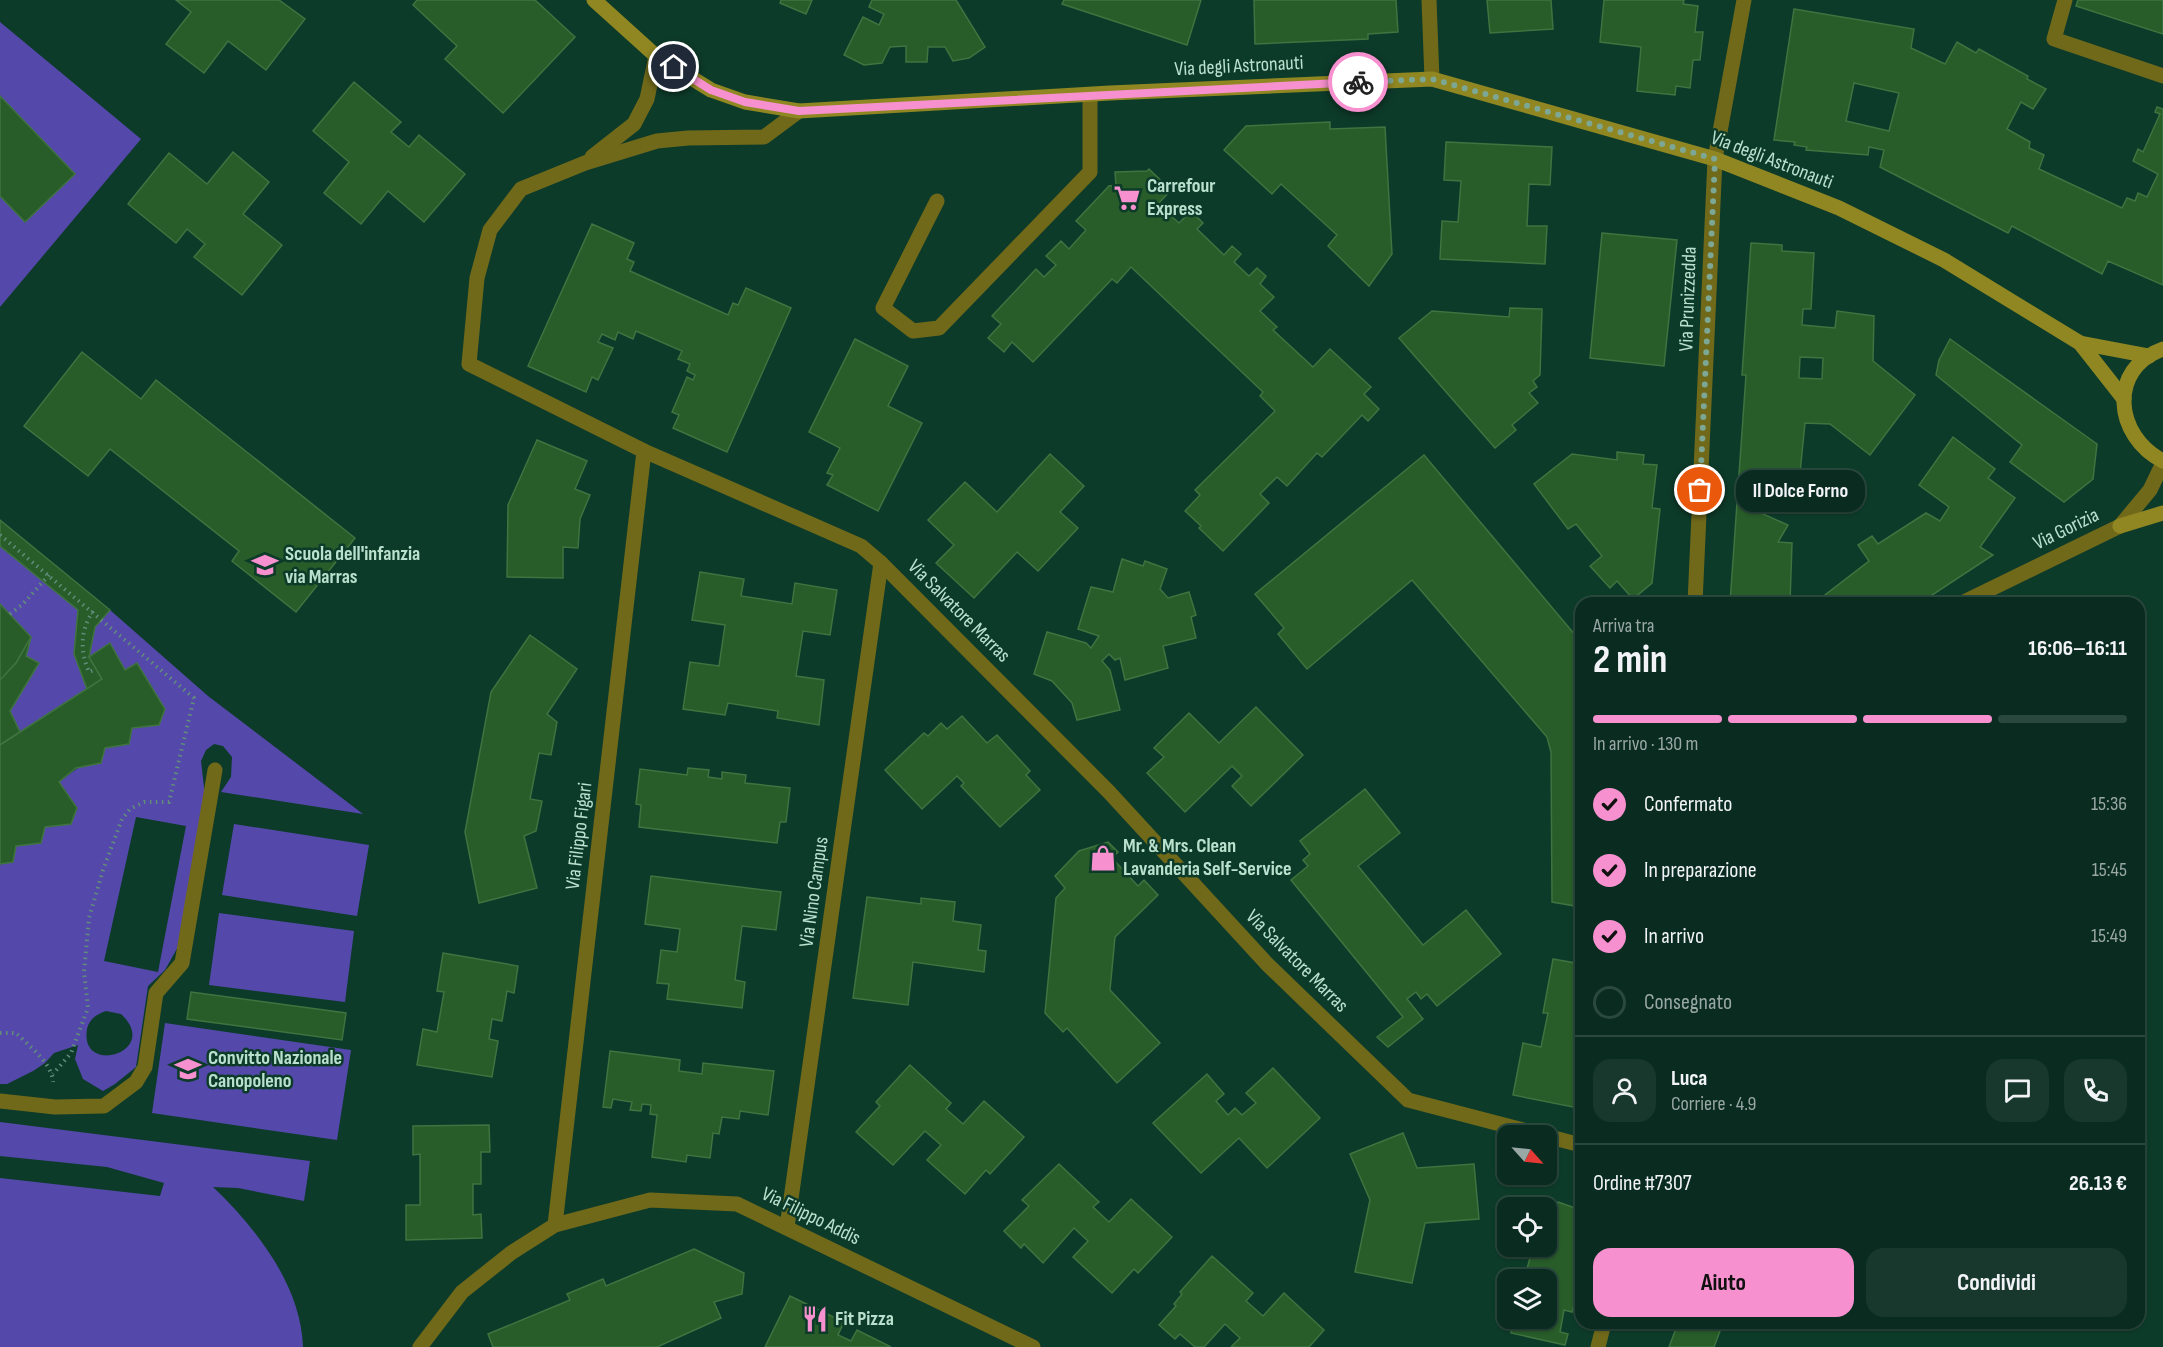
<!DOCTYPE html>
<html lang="it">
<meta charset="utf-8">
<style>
body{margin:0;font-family:"Sofia Sans Condensed",sans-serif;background:#18382d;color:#f1f3f6;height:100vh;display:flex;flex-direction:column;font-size:22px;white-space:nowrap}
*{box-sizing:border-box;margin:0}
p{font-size:20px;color:#99a7a5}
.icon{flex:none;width:33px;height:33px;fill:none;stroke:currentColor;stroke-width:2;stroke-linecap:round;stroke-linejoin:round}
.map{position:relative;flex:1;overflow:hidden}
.details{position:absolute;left:1575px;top:597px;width:570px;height:732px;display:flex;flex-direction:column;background:#0a2c20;border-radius:18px;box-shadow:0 2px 4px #0004,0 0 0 2px #2a483e}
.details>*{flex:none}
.needle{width:39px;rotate:117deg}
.controls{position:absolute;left:1497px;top:1125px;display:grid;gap:12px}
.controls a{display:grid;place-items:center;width:60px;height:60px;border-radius:12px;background:#0a2c20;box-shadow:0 2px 4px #0004,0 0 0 2px #2a483e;font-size:30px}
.pin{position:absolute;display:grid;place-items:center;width:51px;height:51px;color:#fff;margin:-26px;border:3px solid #fff;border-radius:50%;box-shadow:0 2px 6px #0007}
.courier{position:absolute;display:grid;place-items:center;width:60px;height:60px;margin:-30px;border:4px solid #f790ce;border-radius:50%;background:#fff;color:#222;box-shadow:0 2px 8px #0007}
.bubble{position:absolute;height:42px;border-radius:18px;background:#0a2c20;box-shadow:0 2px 4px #0004,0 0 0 2px #2a483e;font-size:20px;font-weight:700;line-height:42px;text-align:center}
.summary em{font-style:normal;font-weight:700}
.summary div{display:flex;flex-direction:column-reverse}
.summary{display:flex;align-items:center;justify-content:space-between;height:102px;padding:0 18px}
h1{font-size:39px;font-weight:700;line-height:45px}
.bar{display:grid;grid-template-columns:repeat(4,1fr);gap:9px 6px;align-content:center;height:72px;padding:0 18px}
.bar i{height:8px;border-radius:4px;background:#2a483e}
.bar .selected{background:#f790ce}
.bar p{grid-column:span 4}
.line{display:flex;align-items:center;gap:15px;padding:0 18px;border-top:2px solid #2a483e}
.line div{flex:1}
.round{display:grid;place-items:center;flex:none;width:63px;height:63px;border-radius:18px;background:#18382d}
ol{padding:0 18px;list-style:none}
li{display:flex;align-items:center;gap:18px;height:66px}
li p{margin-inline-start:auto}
li .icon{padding:6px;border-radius:50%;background:#f790ce;color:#111;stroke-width:4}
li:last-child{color:#99a7a5}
li i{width:33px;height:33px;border:3px solid #2a483e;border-radius:50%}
.cta{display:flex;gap:12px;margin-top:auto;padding:12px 18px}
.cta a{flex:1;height:69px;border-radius:18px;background:#f790ce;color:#111;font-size:24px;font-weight:700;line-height:69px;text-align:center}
.cta a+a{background:#18382d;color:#f1f3f6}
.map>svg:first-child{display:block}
</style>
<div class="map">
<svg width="2163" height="1347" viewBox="0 0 2163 1347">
<rect width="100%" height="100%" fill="#0d3b2a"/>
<g fill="#5449aa" fill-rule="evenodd">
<polygon points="0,22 141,139 0,307 0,196 25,221 75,174 0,96"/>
<polygon points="0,546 78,610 74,654 87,689 20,732 10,711 39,663 26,656 0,604"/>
<path d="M110 610 208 696 363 814 221 792 231 777 232 757 223 746 214 744 206 750 201 761 206 805 184 936 165 970 148 986 136 1067 115 1084 103 1091 83 1079 75 1059 78 1045 54 1053 45 1063 33 1071 7 1084H0V864L13 861 16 846 41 843 45 827 71 823 77 807 59 782 105 748 129 744 132 728 159 725 147 682 137 663 125 670 110 644 89 657 95 627ZM136 817 186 826 158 972 104 961ZM106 1011 121 1014C162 1052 79 1077 87 1029 89 1019 97 1014 106 1011Z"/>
<polygon points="234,824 369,845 357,916 222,895"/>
<polygon points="219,913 354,931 345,1002 209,985"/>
<polygon points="165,1023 351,1050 337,1140 152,1113"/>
<path d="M0 1122 310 1161 304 1201 238 1188 213 1187C256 1228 301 1285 303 1347H0V1178L160 1196 164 1183 107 1167 0 1156Z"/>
</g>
<g fill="#285c29" stroke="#3f733f" stroke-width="1.5" fill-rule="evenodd">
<polygon points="176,0 279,0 305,19 266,70 228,41 204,73 166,44 191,12"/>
<polygon points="417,0 535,0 575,37 503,113 445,59 457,46 413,5"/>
<polygon points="781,0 812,0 806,14 780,3"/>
<polygon points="872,0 956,0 985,47 969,58 953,61 945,47 928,47 927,62 906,62 906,46 890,47 882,63 864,65 844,55 863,17 879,25 884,14 869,7"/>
<polygon points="1064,0 1201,0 1187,45 1062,4"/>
<polygon points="1254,0 1396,0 1398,32 1368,34 1368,39 1255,44"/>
<polygon points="1487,0 1551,0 1553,29 1490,33"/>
<polygon points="1604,0 1684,0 1683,4 1698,6 1695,32 1703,32 1700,60 1693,60 1690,88 1676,86 1675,95 1637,91 1641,47 1600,42"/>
<polygon points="2078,0 2163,0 2163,34 2076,6"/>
<path d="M1794 9 1914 29 1911 48 1945 64 1957 42 1976 53 1979 49 2028 76 2027 79 2046 89 2033 109 2021 102 2007 129 2030 142 2029 148 2044 155 2039 169 2122 208 2127 198 2135 201 2138 193 2147 197 2158 174 2133 161 2138 149 2143 152 2160 114 2155 112 2157 107 2163 109V285L2108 261 2102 274 2012 226 2008 233 1880 167 1884 150 1869 147 1868 155 1806 150 1807 147 1794 145 1795 142 1774 140ZM1854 83 1899 93 1889 131 1846 121Z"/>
<polygon points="354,82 401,122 391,132 409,147 419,135 465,174 424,222 388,191 361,224 324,193 349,162 313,131"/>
<polygon points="0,96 75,174 25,222 0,196"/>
<polygon points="1330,122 1330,129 1385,127 1392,254 1369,286 1328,246 1337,235 1281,184 1272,194 1224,150 1246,126"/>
<polygon points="1446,142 1552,147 1550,185 1529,184 1527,226 1547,226 1545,264 1440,259 1442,221 1458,222 1461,181 1444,180"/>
<polygon points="233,152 269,182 243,214 282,245 242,295 194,257 205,244 187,229 176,243 128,204 169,153 207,184"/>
<polygon points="1149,169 1171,190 1158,204 1179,223 1191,211 1203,223 1197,229 1224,255 1232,246 1241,254 1234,262 1249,276 1257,268 1266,276 1260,284 1274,297 1260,311 1277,327 1273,330 1313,367 1330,349 1371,387 1364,394 1379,409 1368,421 1362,415 1322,457 1317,453 1287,486 1277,477 1260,494 1269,503 1223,551 1199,528 1201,526 1185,511 1200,495 1195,490 1275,411 1260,396 1263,392 1131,267 1117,283 1112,279 1033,362 1012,342 1004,352 988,338 1001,324 992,316 1036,269 1044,277 1056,265 1046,256 1061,241 1069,249 1086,230 1076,221 1109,186 1116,185 1115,172 1147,171"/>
<polygon points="592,224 634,243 627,259 634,262 630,271 728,315 733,303 738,305 746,288 791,308 727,452 673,428 679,415 672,412 687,377 693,380 695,375 687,371 690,364 678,359 682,351 636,331 633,339 618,332 615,340 602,334 598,342 613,348 598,380 592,377 586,392 528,366"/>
<polygon points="1602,233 1677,240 1664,366 1590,358"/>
<path d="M1751 243 1782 245V251L1814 253 1811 309H1803L1802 325 1835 328 1837 311 1874 316 1873 361 1915 395 1870 455 1830 424 1805 423 1800 473 1777 471 1776 482 1766 481 1763 514 1788 525 1778 542 1792 543 1790 603H1730L1746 375H1742ZM1800 357 1823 358 1822 379 1799 378Z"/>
<polygon points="1510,308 1542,309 1540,375 1533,381 1537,387 1529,393 1538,403 1512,425 1516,430 1495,448 1399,338 1432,311 1509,317"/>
<polygon points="855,339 908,366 888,406 922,423 878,511 827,485 833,475 827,473 840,448 809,432"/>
<polygon points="1950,339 2097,444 2093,479 2064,502 2010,462 2022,445 1936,375 1939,360"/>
<polygon points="82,352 141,399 156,380 355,538 296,612 232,561 239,551 110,449 88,476 24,426"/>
<polygon points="1953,437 1995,469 1988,478 2015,498 1980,547 1993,555 1920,603 1826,603 1829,601 1825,595 1869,561 1858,545 1872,536 1878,544 1926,513 1940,521 1949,507 1919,485"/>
<polygon points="537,440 587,461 575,489 590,495 580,519 578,548 563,547 563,578 507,577 508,505"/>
<polygon points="1617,452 1644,455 1643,464 1657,465 1652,508 1660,509 1652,583 1633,599 1617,581 1610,588 1590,566 1602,556 1576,524 1568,529 1534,484 1572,454 1617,460"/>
<polygon points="1050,454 1084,486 1060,512 1078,528 1038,571 1017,552 974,598 936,563 954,545 928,520 965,482 997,512"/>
<polygon points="1424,455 1581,642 1581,907 1552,902 1551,752 1547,737 1412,580 1307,669 1278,634 1284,628 1255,594"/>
<polygon points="0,520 110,610 95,627 89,657 102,679 87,689 74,654 78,610 0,546"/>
<polygon points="1122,559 1143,566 1145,561 1167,569 1160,589 1168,598 1189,592 1196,615 1191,617 1196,638 1163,646 1168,668 1125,680 1120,658 1115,660 1109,654 1102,661 1110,670 1120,710 1077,720 1072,703 1052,681 1034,674 1047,632 1086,643 1091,648 1099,636 1078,629 1091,587 1113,592"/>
<polygon points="700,572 744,579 741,596 792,604 795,583 837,590 830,635 803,631 796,676 824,680 819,725 777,718 778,711 728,703 725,715 683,709 690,662 719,666 725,625 692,620"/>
<polygon points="0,604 31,637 16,663 0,680"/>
<polygon points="530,635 577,669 547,714 557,722 551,755 539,753 530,799 542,801 536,831 524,836 537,888 479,903 465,832 491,692"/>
<polygon points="31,637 26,656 39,663 10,711 20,732 0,745 0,680 16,663"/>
<polygon points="110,643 125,670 137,663 165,709 159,725 132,728 129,744 105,748 101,763 76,768 59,782 77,808 71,824 45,827 41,843 16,846 13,862 0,864 0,745 102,679 89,657"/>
<polygon points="1256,707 1303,755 1251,806 1232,786 1242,776 1232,766 1185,812 1147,773 1164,757 1154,748 1189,713 1219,743"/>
<polygon points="962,716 987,743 997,735 1030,771 1026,775 1040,790 1000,827 961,786 964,783 957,776 922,809 885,770 924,733 928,736 941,723 947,729"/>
<polygon points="688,768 709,770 708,777 722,779 722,772 746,775 745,783 790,788 786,822 780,822 777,843 639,827 641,805 636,804 640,769 687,775"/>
<polygon points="1365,789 1400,833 1358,866 1423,945 1466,910 1501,954 1437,1006 1427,994 1421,999 1416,992 1407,999 1423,1019 1388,1047 1377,1037 1403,1017 1291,880 1308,866 1303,860 1310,854 1300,841"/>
<polygon points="1108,842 1118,852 1112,858 1138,886 1144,880 1158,895 1115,937 1110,990 1160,1043 1117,1083 1067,1028 1063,1032 1045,1013 1056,898 1065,888 1055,876 1079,851"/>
<polygon points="651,876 781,892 776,930 742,926 735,980 745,982 742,1008 667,999 669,984 657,983 661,950 677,952 680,929 645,924"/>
<polygon points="867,897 921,904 921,898 955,902 953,921 981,925 978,950 986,951 984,972 913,962 908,1005 853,998"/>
<polygon points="443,953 518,966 514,993 507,991 502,1021 492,1019 489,1039 498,1041 492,1077 417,1065 423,1029 437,1032 444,992 437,991"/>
<polygon points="1553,959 1581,964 1581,1101 1578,1108 1513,1095 1523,1043 1541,1047 1548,1013 1543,1013"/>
<polygon points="191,992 346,1013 342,1040 187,1019"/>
<polygon points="610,1051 680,1060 679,1071 702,1074 703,1063 774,1071 768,1115 740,1111 739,1119 722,1117 719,1134 713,1133 710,1158 687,1155 686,1162 652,1157 657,1115 650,1114 651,1105 642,1104 641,1111 630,1110 632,1102 613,1099 611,1108 603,1107"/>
<polygon points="910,1065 951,1103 946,1109 963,1124 984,1101 1024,1137 990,1174 986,1170 965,1194 927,1160 941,1145 925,1131 893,1165 856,1132 880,1106 876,1102"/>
<polygon points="1273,1068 1320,1118 1267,1168 1239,1138 1201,1173 1153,1123 1207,1074 1224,1094 1216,1101 1228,1115 1235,1108 1242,1115 1256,1103 1246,1093"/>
<polygon points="489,1125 490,1152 481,1152 481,1184 473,1184 473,1215 481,1214 482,1238 406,1240 406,1205 420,1205 420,1154 413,1155 413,1126"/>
<polygon points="1403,1133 1417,1168 1474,1164 1479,1219 1425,1223 1412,1283 1355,1272 1370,1200 1350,1154"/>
<polygon points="1059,1164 1099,1202 1093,1207 1109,1222 1131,1199 1172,1237 1138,1273 1134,1269 1112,1293 1073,1257 1088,1241 1074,1228 1043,1263 1024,1244 1021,1248 1004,1231 1029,1206 1022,1200"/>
<polygon points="1558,1202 1581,1210 1581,1305 1574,1304 1572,1312 1564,1310 1560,1332 1568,1334 1565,1345 1511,1333 1514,1318 1546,1318 1546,1280 1524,1280 1531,1254 1541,1256 1544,1246 1546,1246 1546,1239"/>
<polygon points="694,1249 744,1273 742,1294 714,1302 721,1318 657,1347 493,1347 488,1334 570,1300 567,1294 603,1279 606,1286"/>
<polygon points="1212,1256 1253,1293 1246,1301 1263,1316 1284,1293 1324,1330 1309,1347 1231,1347 1240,1338 1225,1324 1204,1347 1195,1347 1180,1334 1175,1339 1159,1325 1176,1306 1174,1304 1182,1294 1180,1292"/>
<polygon points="790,1296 844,1322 838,1335 851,1341 857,1330 891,1347 765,1347"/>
<polygon points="1668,1323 1723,1323 1714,1347 1669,1347 1677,1326"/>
</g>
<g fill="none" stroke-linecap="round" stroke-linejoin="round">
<g stroke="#628d7b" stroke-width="4" stroke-dasharray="1.5 4.5" stroke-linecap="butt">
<polyline points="0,535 194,698 169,802 144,802 130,809 122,819 103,870 89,918 84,972 88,1008 71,1053 53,1074"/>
<path d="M93 611C80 631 80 651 89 672L96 669"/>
<polyline points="10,614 23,604 49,575"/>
<path d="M0 1033H16C29 1046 52 1063 53 1082"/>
</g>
<g stroke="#71691a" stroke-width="15">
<polyline points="2065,0 2054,39 2163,76"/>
<polyline points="937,201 883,308 913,331 939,328 1090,172 1090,95"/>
</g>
<polyline stroke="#71691a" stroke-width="15" points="0,1101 55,1107 104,1106 136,1082 145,1067 156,993 182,963 215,770"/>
<g stroke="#71691a" stroke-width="15">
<polyline points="1429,0 1432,79"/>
<polyline points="799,111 764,137 688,138 657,141 585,163 521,189 490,230 477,278 469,364 644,451 861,546 881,563 1109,792 1267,964 1408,1100 1546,1136"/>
<polyline points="592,157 634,124 647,99 656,56"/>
<polyline points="1695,603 1715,159 1744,0"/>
<polyline points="1962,603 2120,526 2150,490 2163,463"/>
<polyline points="1546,1136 1581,1145"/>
<polyline points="555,1225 644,451"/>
<polyline points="787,1227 881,563"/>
<polyline points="420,1347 462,1292 511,1253 555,1225 650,1200 737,1204 1033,1347"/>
<polyline points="1598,1347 1604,1323"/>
</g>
<g stroke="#918722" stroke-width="15">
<polyline points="594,0 656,56 711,90 745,102 799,111 1110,93 1432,79 1715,159 1839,208 1944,260 2080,343 2124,399"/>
<polyline points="2080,343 2149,356"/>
<path d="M2163 349C2108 368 2114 436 2163 461"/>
<polyline points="2120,526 2163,513"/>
</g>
</g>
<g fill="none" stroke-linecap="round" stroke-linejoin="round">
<polyline stroke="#7da795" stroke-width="6" stroke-dasharray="0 10.8" points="1358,82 1432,79 1715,159 1700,490"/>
<polyline stroke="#f790ce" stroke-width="8" points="674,67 711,90 745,102 799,111 1358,82"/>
</g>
<defs>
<g id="supermarket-bare" transform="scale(2.07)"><path d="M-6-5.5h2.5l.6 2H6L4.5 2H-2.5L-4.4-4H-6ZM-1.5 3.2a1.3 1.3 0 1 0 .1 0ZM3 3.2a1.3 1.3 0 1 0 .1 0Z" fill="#f790ce" stroke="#0d3b2a" stroke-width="2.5" paint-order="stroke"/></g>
<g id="school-bare" transform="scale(2.07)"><path d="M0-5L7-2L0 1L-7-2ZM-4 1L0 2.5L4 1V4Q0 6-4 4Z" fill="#f790ce" stroke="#0d3b2a" stroke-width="2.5" paint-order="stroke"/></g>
<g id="shop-bare" transform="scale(2.07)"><path d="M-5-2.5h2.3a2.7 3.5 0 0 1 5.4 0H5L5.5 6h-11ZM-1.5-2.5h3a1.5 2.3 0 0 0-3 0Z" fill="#f790ce" stroke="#0d3b2a" stroke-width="2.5" paint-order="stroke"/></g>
<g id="restaurant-bare" transform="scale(2.07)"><path d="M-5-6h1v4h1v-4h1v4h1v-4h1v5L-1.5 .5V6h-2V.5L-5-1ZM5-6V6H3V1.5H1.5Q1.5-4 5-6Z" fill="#f790ce" stroke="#0d3b2a" stroke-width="2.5" paint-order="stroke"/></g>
</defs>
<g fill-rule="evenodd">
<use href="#supermarket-bare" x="1127" y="198"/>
<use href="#school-bare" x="265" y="565"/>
<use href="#shop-bare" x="1103" y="858"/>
<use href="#school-bare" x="188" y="1069"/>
<use href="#restaurant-bare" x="815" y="1319"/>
</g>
<g text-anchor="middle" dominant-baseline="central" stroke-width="5" stroke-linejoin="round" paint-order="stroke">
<g font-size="20" fill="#bae1ce" stroke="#0d3b2a">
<text transform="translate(1239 66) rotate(-3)">Via degli Astronauti</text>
<text transform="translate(1772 160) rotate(21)">Via degli Astronauti</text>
<text transform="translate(1688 299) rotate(-88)">Via Prunizzedda</text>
<text transform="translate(2066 529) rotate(-26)">Via Gorizia</text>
<text transform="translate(959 611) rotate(45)">Via Salvatore Marras</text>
<text transform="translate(579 836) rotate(-83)">Via Filippo Figari</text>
<text transform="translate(814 892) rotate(-82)">Via Nino Campus</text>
<text transform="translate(1297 961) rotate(45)">Via Salvatore Marras</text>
<text transform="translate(811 1216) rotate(26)">Via Filippo Addis</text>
</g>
<g font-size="20" font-weight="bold" fill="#bae1ce" stroke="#0d3b2a" text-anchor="start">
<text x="1147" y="186">Carrefour<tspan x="1147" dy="23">Express</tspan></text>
<text x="285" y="554">Scuola dell'infanzia<tspan x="285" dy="23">via Marras</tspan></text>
<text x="1123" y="846">Mr. &amp; Mrs. Clean<tspan x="1123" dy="23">Lavanderia Self-Service</tspan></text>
<text x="208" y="1058">Convitto Nazionale<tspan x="208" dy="23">Canopoleno</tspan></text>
<text x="835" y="1319">Fit Pizza</text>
</g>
</g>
</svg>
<div class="controls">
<a><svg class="needle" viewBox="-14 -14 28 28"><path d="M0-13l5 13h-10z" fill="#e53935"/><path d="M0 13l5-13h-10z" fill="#99a7a5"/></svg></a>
<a><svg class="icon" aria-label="locate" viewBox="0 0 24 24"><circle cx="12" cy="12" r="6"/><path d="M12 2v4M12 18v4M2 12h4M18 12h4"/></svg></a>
<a><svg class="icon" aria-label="layers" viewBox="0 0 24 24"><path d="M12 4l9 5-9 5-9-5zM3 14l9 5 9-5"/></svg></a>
</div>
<div class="pin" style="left:1700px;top:490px;background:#ea580c"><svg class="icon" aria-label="bag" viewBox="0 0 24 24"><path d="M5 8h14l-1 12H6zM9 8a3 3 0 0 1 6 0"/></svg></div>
<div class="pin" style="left:674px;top:67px;background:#1f2937"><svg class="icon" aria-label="home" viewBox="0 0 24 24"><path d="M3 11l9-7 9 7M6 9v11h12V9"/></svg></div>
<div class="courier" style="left:1358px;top:82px"><svg class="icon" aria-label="bike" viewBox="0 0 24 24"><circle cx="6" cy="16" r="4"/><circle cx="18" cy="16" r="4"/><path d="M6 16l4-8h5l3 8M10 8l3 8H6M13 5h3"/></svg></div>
<div class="bubble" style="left:1736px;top:470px;width:129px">Il Dolce Forno</div>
<section class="details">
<div class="summary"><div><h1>2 min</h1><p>Arriva tra</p></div><em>16:06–16:11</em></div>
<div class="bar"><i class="selected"></i><i class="selected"></i><i class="selected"></i><i></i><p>In arrivo · 130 m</p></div>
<ol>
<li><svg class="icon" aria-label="check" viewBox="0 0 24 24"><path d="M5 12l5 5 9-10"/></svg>Confermato<p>15:36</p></li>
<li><svg class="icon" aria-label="check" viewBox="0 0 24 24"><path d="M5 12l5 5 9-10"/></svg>In preparazione<p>15:45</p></li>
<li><svg class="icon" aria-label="check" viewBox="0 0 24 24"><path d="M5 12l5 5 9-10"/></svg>In arrivo<p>15:49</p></li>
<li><i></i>Consegnato</li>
</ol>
<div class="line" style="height:108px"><a class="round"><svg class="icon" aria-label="person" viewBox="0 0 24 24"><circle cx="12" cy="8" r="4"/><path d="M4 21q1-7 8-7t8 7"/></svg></a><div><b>Luca</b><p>Corriere · 4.9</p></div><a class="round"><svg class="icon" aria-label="chat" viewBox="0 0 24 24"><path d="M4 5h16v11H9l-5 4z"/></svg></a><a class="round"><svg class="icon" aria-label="phone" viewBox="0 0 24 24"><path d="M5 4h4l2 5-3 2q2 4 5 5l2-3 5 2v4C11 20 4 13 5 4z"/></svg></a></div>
<div class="line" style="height:78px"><div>Ordine #7307</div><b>26.13 €</b></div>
<div class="cta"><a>Aiuto</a><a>Condividi</a></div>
</section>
</div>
